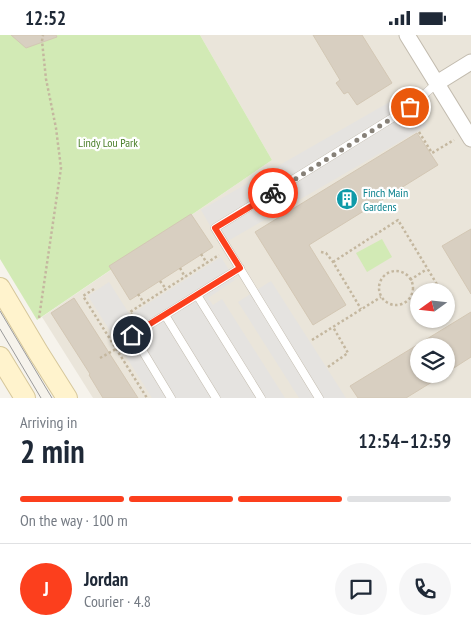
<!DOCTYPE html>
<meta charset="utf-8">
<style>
body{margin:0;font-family:"PT Sans Narrow",sans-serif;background:#f6f6f7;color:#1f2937;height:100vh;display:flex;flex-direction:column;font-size:19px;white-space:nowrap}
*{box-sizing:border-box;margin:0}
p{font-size:16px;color:#747a83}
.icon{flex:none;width:28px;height:28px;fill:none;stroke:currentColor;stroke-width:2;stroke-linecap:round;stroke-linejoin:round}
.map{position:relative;height:363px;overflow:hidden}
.sheet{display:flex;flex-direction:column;background:#fff;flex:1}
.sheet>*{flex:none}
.needle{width:32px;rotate:255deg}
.controls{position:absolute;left:410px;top:248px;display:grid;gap:10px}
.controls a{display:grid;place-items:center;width:45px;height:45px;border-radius:50%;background:#fff;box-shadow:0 1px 4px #0004;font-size:25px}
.pin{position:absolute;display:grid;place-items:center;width:42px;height:42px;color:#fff;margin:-21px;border:2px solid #fff;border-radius:50%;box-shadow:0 1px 5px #0007}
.courier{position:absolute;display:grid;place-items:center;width:50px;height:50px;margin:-25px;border:4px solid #fc3f1d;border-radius:50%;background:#fff;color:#222;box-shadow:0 1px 6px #0007}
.head em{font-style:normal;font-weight:700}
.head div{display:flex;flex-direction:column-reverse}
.head{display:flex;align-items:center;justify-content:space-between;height:85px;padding:0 20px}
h1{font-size:32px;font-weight:700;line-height:38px}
.bar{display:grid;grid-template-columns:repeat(4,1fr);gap:8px 5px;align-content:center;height:60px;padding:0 20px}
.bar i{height:6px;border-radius:4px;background:#e0e1e3}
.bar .on{background:#fc3f1d}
.bar p{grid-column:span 4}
.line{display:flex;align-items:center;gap:12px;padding:0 20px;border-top:1px solid #e0e1e3}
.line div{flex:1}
.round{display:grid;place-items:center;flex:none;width:52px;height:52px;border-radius:26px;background:#f6f6f7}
.status{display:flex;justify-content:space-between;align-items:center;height:35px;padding:0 25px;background:#fff;direction:ltr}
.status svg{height:14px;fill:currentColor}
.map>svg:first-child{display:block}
</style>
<div class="status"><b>12:52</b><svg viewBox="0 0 49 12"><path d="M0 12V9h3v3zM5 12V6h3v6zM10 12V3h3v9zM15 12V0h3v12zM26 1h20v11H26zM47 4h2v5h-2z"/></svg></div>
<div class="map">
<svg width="471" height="363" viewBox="0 0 471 363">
<rect width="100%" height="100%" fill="#f6f3ec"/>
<path fill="#eae5da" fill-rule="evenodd" d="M200 0H471V363H93L42 282 272 125ZM419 256H446V284H419ZM419 311H446V339H419Z"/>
<g fill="#d2eab5">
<polygon points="0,0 200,0 272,125 37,285 0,224"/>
<polygon points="382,204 392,222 367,237 356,218"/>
</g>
<g fill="#e5e3e0">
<polygon points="407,57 427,91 221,210 201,175"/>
<polygon points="221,222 235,245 208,263 213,270 222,264 285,363 152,363 88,261 109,247 137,291 140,289 133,278"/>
<polygon points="271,246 346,363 299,363 238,267"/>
</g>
<g fill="#d8cfc1" stroke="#d3c7b4">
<polygon points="11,0 56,0 57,2 26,13"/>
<polygon points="313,0 362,0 392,48 357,70 348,57 344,59 336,48 340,45"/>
<polygon points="417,98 438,130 309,210 346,270 313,290 255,197"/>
<polygon points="191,179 213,212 130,265 109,231"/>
<polygon points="471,194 471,259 442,211"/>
<polygon points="74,263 113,324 138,363 103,363 89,340 90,339 51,278"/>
<polygon points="471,277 471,322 446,338 446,311 419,311 419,339 445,339 406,363 358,363 350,351"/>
</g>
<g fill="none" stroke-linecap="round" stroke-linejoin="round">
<g stroke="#c2bbae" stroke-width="9">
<g id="lane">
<polyline points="197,260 261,363"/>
<polyline points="165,280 216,363"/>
<polyline points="171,363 133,300 240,233"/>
<polyline points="319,363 215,193 410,72 437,48"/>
</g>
</g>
<g stroke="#c2bbae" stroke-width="17">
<g id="street">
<polyline points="407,0 471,104"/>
<polyline points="437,48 471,27"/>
</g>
</g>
<g stroke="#d6c79b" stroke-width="22">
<g id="secondary">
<polyline points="0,253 38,317 67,363"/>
<polyline points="0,322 25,363"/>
</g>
</g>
<g stroke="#c4b79f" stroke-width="2.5" stroke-dasharray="2.5 2.5" stroke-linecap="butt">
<polyline points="419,97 432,118 454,105"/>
<polyline points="321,217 326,218 333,227 361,274"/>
<polyline points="201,219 207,228"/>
<polyline points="333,227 398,185 441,256"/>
<polyline points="180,233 185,242"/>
<circle cx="396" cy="253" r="17"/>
<polyline points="410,245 427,234"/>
<polyline points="160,246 166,254"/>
<polyline points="94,254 83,261 147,363"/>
<polyline points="138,259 144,268"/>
<polyline points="446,264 454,276"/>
<polyline points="39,283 61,133 56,93 46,44 42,6 43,0"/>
<polyline points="135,285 130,277 219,220"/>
<polyline points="312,305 381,262"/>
<polyline points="100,323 116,314"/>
<polyline points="328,332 348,318 333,292"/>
</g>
<use href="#lane" stroke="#fff" stroke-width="8"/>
<use href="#street" stroke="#fff" stroke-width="15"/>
<use href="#secondary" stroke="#fff3cd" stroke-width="20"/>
<g stroke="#9a9a9a" stroke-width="1">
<polyline points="0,276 52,363"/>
<polyline points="0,294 41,363"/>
</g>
</g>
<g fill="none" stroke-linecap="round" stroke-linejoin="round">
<polyline stroke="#878178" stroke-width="5" stroke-dasharray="0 9" points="273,158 410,72"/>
<polyline stroke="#fc3f1d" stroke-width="6" points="132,300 240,233 215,193 273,158"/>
</g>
<defs>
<g id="building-disc" transform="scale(1.125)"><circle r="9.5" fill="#0f9aa8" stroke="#fff"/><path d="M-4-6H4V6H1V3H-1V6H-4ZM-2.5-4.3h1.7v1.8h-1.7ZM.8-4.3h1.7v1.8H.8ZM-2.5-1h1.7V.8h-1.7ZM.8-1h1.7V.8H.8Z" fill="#fff"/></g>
</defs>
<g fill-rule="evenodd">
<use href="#building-disc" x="347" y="164"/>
</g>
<g text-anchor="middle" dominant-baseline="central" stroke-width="4.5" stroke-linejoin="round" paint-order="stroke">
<g font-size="12" fill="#4a7f2a" stroke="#fff">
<text x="108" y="107">Lindy Lou Park</text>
</g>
<g font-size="12" fill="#0d838f" stroke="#fff" text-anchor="start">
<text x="363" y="157">Finch Main<tspan x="363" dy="14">Gardens</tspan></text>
</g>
</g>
</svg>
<div class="controls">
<a><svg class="needle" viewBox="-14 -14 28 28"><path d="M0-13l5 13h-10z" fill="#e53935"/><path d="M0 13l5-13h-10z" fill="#747a83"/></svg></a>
<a><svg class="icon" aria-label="layers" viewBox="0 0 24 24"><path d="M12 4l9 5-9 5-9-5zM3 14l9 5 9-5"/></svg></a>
</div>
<div class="pin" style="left:410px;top:72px;background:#ea580c"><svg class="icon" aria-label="bag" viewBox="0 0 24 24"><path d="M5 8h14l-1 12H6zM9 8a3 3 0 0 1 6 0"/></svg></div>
<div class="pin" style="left:132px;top:300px;background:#1f2937"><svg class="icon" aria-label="home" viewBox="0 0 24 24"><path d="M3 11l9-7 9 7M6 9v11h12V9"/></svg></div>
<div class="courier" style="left:273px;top:158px"><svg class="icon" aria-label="bike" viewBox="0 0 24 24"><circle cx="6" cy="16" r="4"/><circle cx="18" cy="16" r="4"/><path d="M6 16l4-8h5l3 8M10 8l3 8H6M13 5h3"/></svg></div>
</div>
<section class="sheet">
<div class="head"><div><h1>2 min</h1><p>Arriving in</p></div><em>12:54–12:59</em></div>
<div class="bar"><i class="on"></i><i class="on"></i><i class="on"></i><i></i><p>On the way · 100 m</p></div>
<div class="line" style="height:90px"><b class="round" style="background:#fc3f1d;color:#fff">J</b><div><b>Jordan</b><p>Courier · 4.8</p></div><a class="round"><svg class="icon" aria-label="chat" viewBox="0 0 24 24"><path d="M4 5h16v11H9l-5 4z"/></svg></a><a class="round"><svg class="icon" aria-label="phone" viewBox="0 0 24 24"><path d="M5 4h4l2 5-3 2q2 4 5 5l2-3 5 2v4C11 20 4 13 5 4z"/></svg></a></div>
</section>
